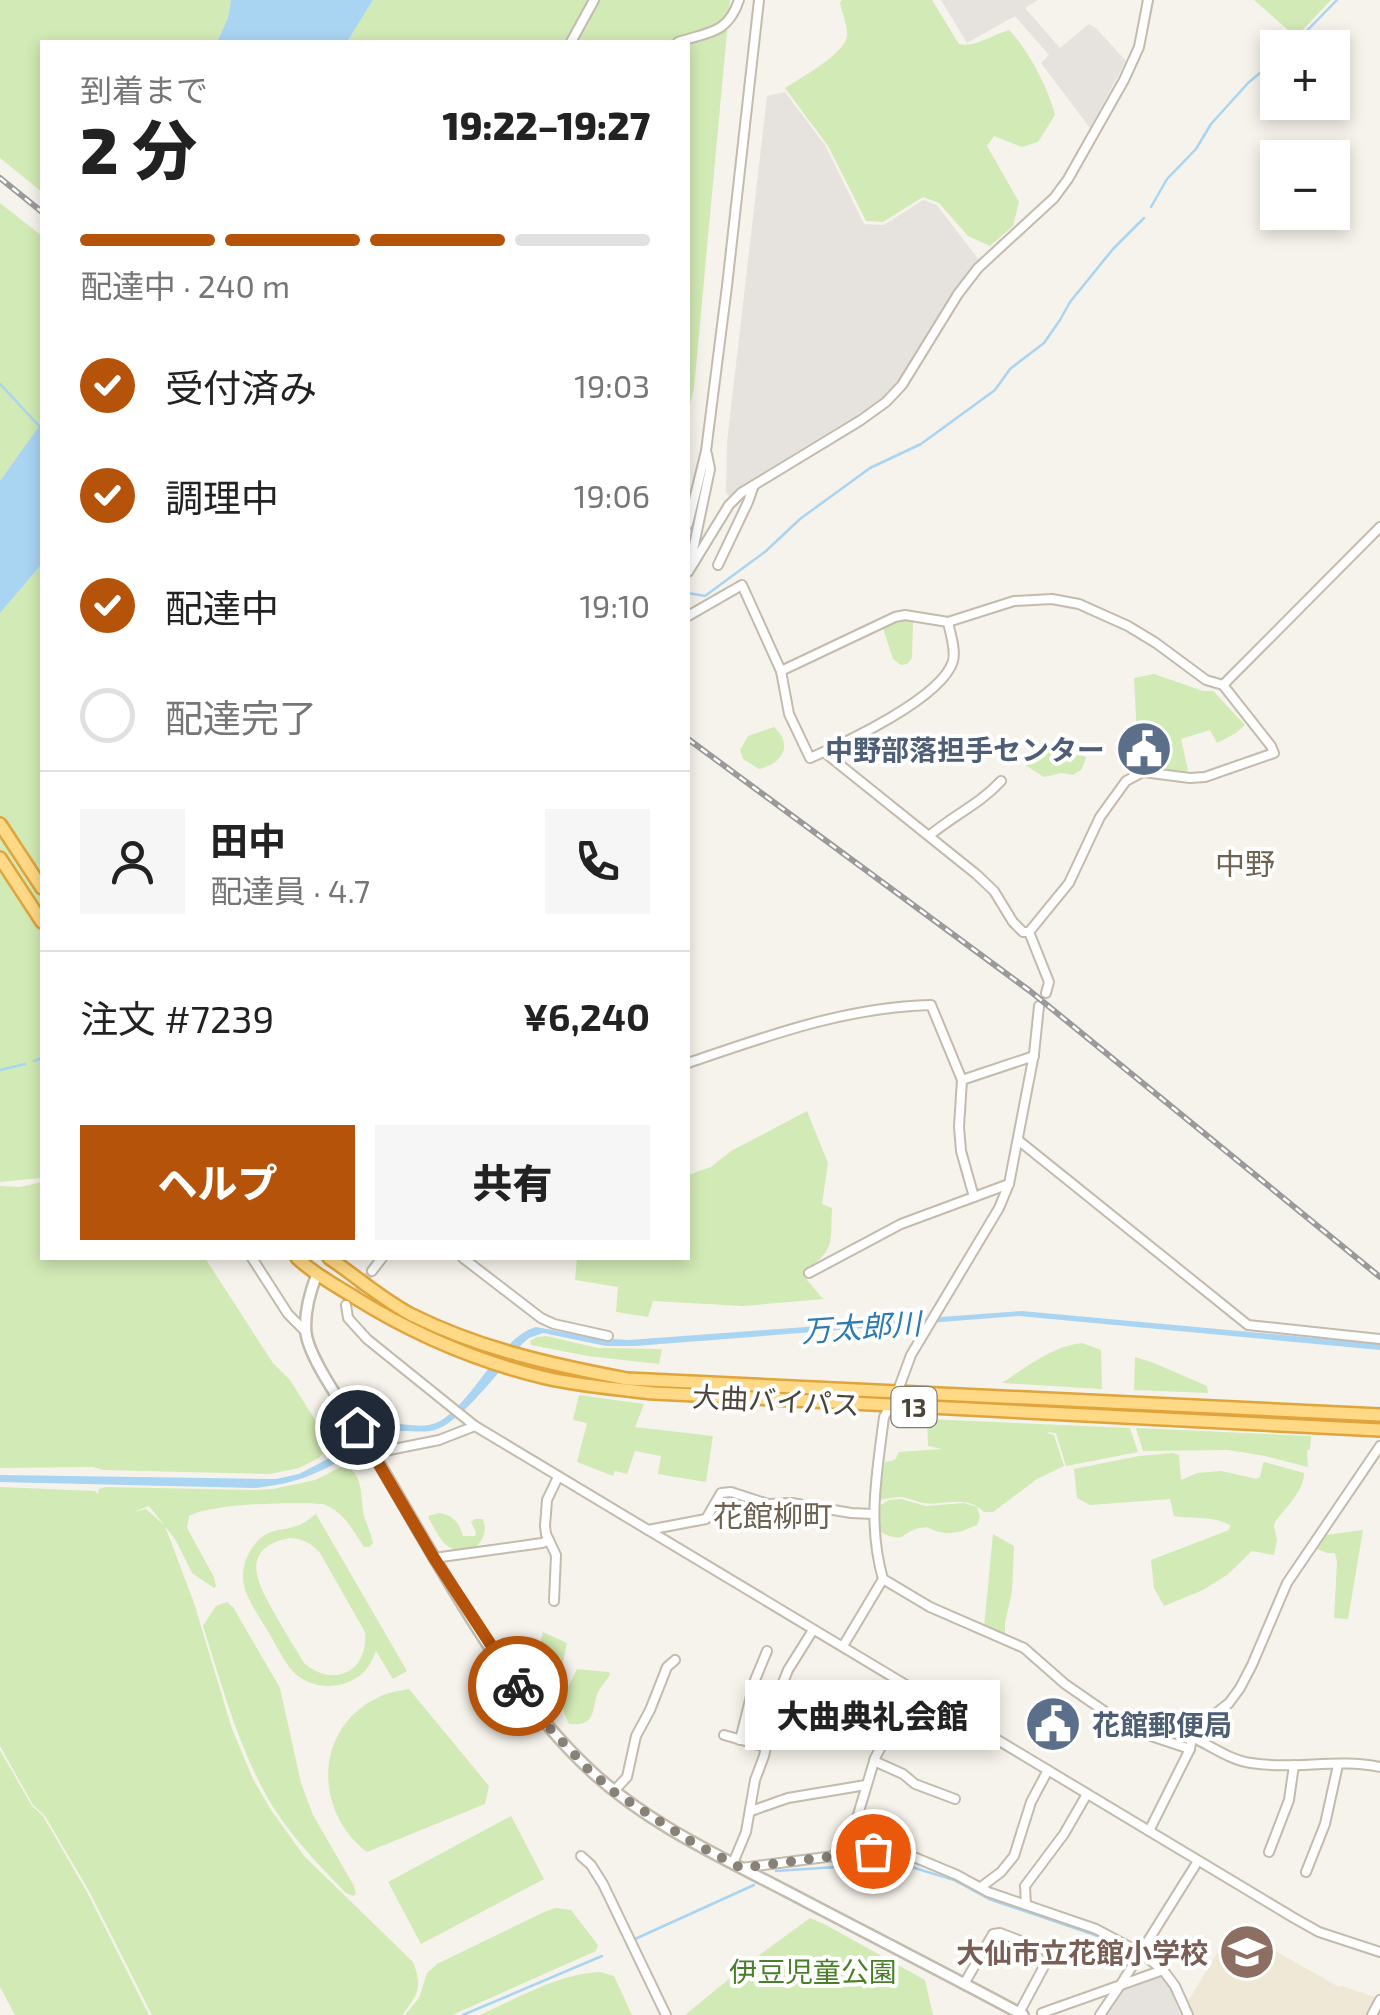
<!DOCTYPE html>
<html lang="ja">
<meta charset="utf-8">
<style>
body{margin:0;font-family:"Exo 2","Noto Sans JP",sans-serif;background:#f6f6f6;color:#222;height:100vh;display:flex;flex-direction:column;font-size:38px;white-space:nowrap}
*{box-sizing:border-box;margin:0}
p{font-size:32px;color:#767676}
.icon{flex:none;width:55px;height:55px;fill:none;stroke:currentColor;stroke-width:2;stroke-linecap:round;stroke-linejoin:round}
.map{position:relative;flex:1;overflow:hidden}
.side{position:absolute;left:40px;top:40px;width:650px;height:1220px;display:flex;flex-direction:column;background:#fff;border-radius:0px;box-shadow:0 5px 15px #0003}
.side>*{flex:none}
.fabs{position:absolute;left:1260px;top:30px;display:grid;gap:20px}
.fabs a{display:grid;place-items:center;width:90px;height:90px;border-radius:0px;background:#fff;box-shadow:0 5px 15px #0003;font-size:50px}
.pin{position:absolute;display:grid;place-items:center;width:85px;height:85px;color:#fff;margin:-42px;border:5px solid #fff;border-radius:50%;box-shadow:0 2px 10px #0007}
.courier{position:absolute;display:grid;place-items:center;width:100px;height:100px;margin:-50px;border:8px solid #b45309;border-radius:50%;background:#fff;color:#222;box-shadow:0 2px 12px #0007}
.bubble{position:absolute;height:70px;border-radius:0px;background:#fff;box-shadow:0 5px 15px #0003;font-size:32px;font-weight:800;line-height:70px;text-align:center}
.overview em{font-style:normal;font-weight:800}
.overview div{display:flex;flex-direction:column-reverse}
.overview{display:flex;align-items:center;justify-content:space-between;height:170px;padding:0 40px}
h1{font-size:65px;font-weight:800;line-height:75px}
.bar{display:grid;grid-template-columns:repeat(4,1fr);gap:15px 10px;align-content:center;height:120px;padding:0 40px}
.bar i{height:12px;border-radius:8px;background:#e0e0e0}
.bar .current{background:#b45309}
.bar p{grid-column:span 4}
.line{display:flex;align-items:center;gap:25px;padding:0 40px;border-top:2px solid #e0e0e0}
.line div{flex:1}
.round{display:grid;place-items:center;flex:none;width:105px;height:105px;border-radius:0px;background:#f6f6f6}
ol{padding:0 40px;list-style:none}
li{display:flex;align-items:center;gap:30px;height:110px}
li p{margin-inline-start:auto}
li .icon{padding:10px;border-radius:50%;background:#b45309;color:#fff;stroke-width:4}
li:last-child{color:#767676}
li i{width:55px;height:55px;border:5px solid #e0e0e0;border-radius:50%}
.button{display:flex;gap:20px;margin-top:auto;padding:20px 40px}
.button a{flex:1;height:115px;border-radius:0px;background:#b45309;color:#fff;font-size:40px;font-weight:800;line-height:115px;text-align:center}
.button a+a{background:#f6f6f6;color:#222}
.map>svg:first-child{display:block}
</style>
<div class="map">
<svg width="1380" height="2015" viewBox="0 0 1380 2015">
<rect width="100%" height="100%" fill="#f6f3ec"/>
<g fill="#e6e2dd">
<polygon points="941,0 1038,0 1025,8 1060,48 1089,24 1096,28 1126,61 1090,128 1041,63 1049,55 1015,16 967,43"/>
<polygon points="785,92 825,145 864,224 884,225 923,200 937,205 979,260 956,290 900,381 884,398 744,484 729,496 726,492 727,442 767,96"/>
<polygon points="1161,1975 1167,1980 1180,2015 1106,2015 1126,1985"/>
</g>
<polygon fill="#efe8d6" points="1233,1927 1339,1987 1343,1986 1377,1998 1368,2015 1194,2015 1188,2001"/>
<g fill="#d2eab5" fill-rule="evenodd">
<polygon points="0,0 231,0 228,18 217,42 42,42 42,192 0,158"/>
<polygon points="373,0 730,0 694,388 688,412 688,42 347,42"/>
<path d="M842 0H932L959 44C974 48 994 34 1009 30 1028 49 1049 90 1055 115L1038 142 1022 147 994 136 987 146 1019 202 1013 226 990 246 968 236 939 203 923 197 883 222 866 221 828 146 785 88C800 78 845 54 847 36 848 26 842 13 840 3Z"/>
<polygon points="1254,0 1331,0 1296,37"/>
<polygon points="0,203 42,236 42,422 0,481"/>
<polygon points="42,564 42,1178 0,1182 0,613"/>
<polygon points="906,617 913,623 912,658 907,664 901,665 893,659 883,628 895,619"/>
<polygon points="1154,674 1203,691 1213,691 1245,725 1236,733 1217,743 1210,730 1181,739 1188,770 1183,773 1155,766 1154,738 1137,737 1134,678"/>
<path d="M774 727C794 745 782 764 759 769L743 759 740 750 748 736Z"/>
<path d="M1058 744 1086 757 1082 769 1073 775 1061 773 1044 777 1025 765 1024 762C1033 751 1044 745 1058 744Z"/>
<path d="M807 1111 828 1163 822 1204 832 1208C830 1242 836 1249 806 1270L807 1280 823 1299 743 1306 653 1301 648 1317 616 1312 618 1287 575 1280 577 1258H688V1175L711 1167 731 1151Z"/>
<polygon points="42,1182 42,1258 205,1258 273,1363 290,1380 322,1431 326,1449 319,1458 299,1468 269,1474 104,1470 93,1467 0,1468 0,1186 20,1187"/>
<polygon points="546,1336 598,1348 662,1349 659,1364 588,1356 531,1345 530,1341 537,1337"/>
<path d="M1082 1343 1101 1350 1102 1389 1002 1383C1026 1367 1053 1346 1082 1343Z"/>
<polygon points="1135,1357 1154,1363 1207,1386 1208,1393 1134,1390"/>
<polygon points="579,1395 644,1404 635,1427 713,1436 706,1482 658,1474 661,1456 635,1451 627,1474 615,1471 613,1476 577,1462 587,1423 573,1420"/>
<path d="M927 1419 1130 1428 1138 1452 1066 1466 1056 1433 1048 1432 1047 1433 1054 1435 1064 1466 1037 1479 993 1512H984C965 1494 946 1506 924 1503 916 1502 908 1497 900 1497 892 1497 884 1500 877 1500L885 1462 895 1460 899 1452 942 1449 928 1446Z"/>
<polygon points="1136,1428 1311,1436 1310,1450 1307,1450 1308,1467 1265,1456 1228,1450 1143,1451"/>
<path d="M1173 1453 1179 1455 1181 1480 1197 1473 1221 1471 1257 1479 1260 1477 1263 1463 1265 1462 1304 1473C1304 1491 1286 1507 1275 1522L1274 1526 1277 1540 1274 1555 1252 1551 1227 1575 1203 1590 1164 1606 1154 1588 1151 1560 1229 1530 1230 1525C1214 1516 1193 1519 1174 1516L1170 1499 1090 1505 1077 1498 1074 1469 1139 1456Z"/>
<path d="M345 1465C366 1476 359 1500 365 1519 368 1527 371 1534 373 1543L369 1547H364C352 1529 344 1512 323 1504 294 1502 212 1503 189 1516L187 1528 214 1577 216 1586 214 1588 192 1573 175 1539 149 1506 133 1512 146 1509 165 1526 194 1603 232 1729 253 1779 271 1810 304 1856 413 1962C423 1987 418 1995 402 2015H152L89 1891 45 1816 33 1805 0 1746V1487L95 1491 98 1494 99 1489 106 1487 254 1490 273 1489 315 1480Z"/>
<path d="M901 1499 926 1506 964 1503 977 1507 980 1517 977 1525C963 1531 952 1536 936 1531 927 1528 930 1526 920 1528 900 1532 907 1544 882 1533L879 1526V1506L889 1500Z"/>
<path d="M439 1513C453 1515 459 1522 463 1536H475L476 1532 471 1522 475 1519H483C491 1540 470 1560 449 1547 440 1541 434 1527 429 1519L428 1516Z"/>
<path d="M316 1514 407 1671 393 1679 376 1651C373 1658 370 1665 365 1671 344 1692 308 1691 290 1668 281 1656 274 1641 266 1628 257 1613 245 1597 243 1580 242 1567 247 1554 255 1544 270 1527 279 1532 296 1526 303 1525 310 1518 316 1514ZM290 1538C303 1539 311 1543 320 1553L365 1632C369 1671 334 1689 304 1663 295 1648 285 1632 276 1616 258 1585 237 1548 290 1538Z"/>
<polygon points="1363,1530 1348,1619 1334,1618 1337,1562 1335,1553 1327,1553 1315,1548 1326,1535"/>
<polygon points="993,1534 1014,1546 1012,1591 1005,1623 1005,1635 1003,1636 984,1627"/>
<path d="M227 1602 233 1607 280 1688 301 1783 313 1815 354 1886 356 1894 353 1896 346 1893C322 1868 299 1845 279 1816 241 1759 224 1691 203 1626L216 1606Z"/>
<path d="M543 1632 567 1643 559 1680 567 1681V1689L577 1669 609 1672 610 1675C608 1678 601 1687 599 1690 590 1708 599 1727 569 1724 562 1711 561 1703 567 1690L540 1688 532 1678Z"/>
<path d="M409 1689 489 1786 485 1804 367 1852C313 1811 314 1727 379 1697 388 1692 399 1691 409 1689Z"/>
<polygon points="0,1750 32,1806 43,1816 87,1892 149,2015 15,2015 0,1987"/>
<polygon points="511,1816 544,1879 421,1944 388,1882"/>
<polygon points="556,1908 571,1910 598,1945 596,1951 452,2015 405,2015 419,1998 427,1973 437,1964 544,1912"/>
<polygon points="810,1918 826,1925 925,1980 933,2015 685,2015 751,1961"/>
<path d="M600 1972 614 1976 632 2015H480C518 1998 558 1974 600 1972Z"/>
</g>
<g fill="#a9d4f2">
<polygon points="231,0 373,0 347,42 217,42 228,18"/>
<polygon points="42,422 42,564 0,613 0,481"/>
<path d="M1022 1311 1380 1344V1350L1019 1316 635 1346H606L543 1333 529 1338 523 1343C504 1365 457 1429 430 1431 413 1433 399 1428 382 1434L378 1426C399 1419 420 1432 440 1421 474 1401 500 1337 536 1327L594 1338 629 1340Z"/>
<path d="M341 1452 345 1458C311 1477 295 1483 256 1488L0 1482V1475L276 1479 299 1474Z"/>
</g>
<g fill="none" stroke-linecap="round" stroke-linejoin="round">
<g stroke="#a9d4f2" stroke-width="2.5">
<polyline points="1290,48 1337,0"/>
<polyline points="1151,207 1167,179 1196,149 1211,124 1248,83 1278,58"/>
<polyline points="0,384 42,429"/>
<polyline points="688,593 705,596 766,551 800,519 870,468 921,444 995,390 1010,369 1044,343 1060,320 1070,302 1113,249 1144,218"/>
<polyline points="34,1061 42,1058"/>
<polyline points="0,1070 25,1064"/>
<polyline points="776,1871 836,1867 872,1861 898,1863 954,1880 989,1899 1098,1936 1128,1952"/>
<polyline points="635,1939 754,1885"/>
<polyline points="463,2015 602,1956"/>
</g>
<polyline stroke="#d4d0c8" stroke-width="8" stroke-dasharray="8 4" stroke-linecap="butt" points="350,1300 372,1271"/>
<g stroke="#c2bbae" stroke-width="12">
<g id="minor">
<polyline points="571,42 594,0"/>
<path d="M678 42C708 32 728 34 739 0"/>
<polyline points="688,524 706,451 727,286 759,0"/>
<polyline points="694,562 692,555 710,469 707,454"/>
<polyline points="718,565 748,502 754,485"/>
<polyline points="688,572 729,505 741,493 861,420 886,402 902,385 958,294 978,268 1054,198 1068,179 1124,80 1139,47 1148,0"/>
<polyline points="688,616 742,585 781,671 895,617 905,615 948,622 1014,601 1052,599 1079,604 1128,626 1156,643 1206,680 1223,685 1271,746 1274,753 1205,777 1190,778 1143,772 1126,781 1100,817 1069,883 1029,932"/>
<path d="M781 671 789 714 810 758C845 743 942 698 953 661 956 649 950 633 948 622"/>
<polyline points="1223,685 1380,527"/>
<polyline points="824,752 976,874 994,891 1013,922 1023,932 1029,932 1049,982 1046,993"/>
<path d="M929 836C952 816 980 804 1001 781"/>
<path d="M688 1063C767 1036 846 1007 931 1005L962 1080"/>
<polyline points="1018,1140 1248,1325 1380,1339"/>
<polyline points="974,1197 961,1151 959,1127 962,1080 1034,1056"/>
<polyline points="252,1258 288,1314 306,1332"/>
<polyline points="463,1258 541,1318 554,1324 608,1336"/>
<polyline points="372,1271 382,1258"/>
<polyline points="809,1273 901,1224 1009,1184"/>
<polyline points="346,1305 348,1318 367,1339 475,1426"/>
<polyline points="897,1393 911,1355 999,1208 1009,1184 1034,1054 1039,1006"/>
<path d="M890 1406 884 1417C877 1473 867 1523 883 1579L930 1607 1024 1648 1065 1684 1130 1729 1190 1749"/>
<polyline points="374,1453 439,1440 475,1426 1294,1918 1319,1932 1380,1952"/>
<polyline points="648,1530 706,1519 721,1493 731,1492 768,1504 792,1503 851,1513 873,1514"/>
<polyline points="434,1558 542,1543 549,1540"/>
<polyline points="554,1601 556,1555 546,1534 545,1526 547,1500 558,1477"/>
<polyline points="843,1646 883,1579"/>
<polyline points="724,1735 766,1747"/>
<path d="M1192 1737C1211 1746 1230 1760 1251 1763 1294 1770 1338 1758 1380 1767"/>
<polyline points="740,1740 755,1680 767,1651"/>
<polyline points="874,1761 903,1774 915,1784 955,1799"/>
<polyline points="614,1791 627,1777 636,1736 650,1710 667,1667 675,1660"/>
<polyline points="751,1811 788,1798 866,1785"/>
<polyline points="1149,1831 1190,1749 1192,1737 1200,1726 1229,1703 1240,1688 1252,1665 1287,1583 1380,1446"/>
<polyline points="1269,1852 1289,1800 1294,1765"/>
<polyline points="850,1855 854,1828 875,1758 912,1690"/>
<polyline points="581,1856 591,1865 603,1884 666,2015"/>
<polyline points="733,1863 746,1832 755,1780 764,1756 778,1695 788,1670 813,1630"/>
<polyline points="741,1868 873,1851 909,1855 957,1875 988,1892 1096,1929 1141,1953 1163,1970 1175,1986 1188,2015"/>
<polyline points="1306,1872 1325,1824 1338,1765"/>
<polyline points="981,1887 1001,1872 1014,1856 1031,1802 1048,1770"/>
<polyline points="1026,1905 1025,1886 1064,1834 1087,1794"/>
<polyline points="964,1984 993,1934 1000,1933 1047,1951 1049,1957 1019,2013"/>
<polyline points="1042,2013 1163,1970"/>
<polyline points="1100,2015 1121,1984 1198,1861"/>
<polyline points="1372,2015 1380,2000"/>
</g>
</g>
<g stroke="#c2bbae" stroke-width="14">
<path id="tertiary" d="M317 1274C310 1292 304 1314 306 1333 310 1364 359 1427 376 1458 437 1560 502 1688 589 1769 646 1823 719 1856 788 1892 866 1933 945 1973 1023 2015"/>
</g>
<g stroke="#e0a43c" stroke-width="16">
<g id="trunk">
<polyline points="0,824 42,888"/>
<polyline points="0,858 42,922"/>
<path d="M297 1258C314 1274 335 1285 354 1297 413 1334 479 1362 546 1378 581 1386 618 1389 654 1393L1380 1430"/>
<path d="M329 1258C356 1276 383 1300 412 1315 480 1349 553 1365 627 1379L1380 1415"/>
</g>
</g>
<use href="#minor" stroke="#fff" stroke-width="8"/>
<use href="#tertiary" stroke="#fff" stroke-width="9"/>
<use href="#trunk" stroke="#ffd985" stroke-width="11"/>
<g stroke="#9a9a9a" stroke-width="6">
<g id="rail">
<polyline points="0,178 42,212"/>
<polyline points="688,739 1030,991 1380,1277"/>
</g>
</g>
<use href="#rail" stroke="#fff" stroke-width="2.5" stroke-dasharray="8" stroke-linecap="butt"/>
</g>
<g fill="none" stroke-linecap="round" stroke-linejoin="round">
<polyline stroke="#878178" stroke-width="10" stroke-dasharray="0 18" points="518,1686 544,1722 587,1768 614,1792 692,1842 741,1868 873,1851"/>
<polyline stroke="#b45309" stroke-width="12" points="357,1427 434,1558 518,1686"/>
</g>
<defs>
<g id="civic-disc" transform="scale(2.875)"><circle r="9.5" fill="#5c6f8a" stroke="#fff"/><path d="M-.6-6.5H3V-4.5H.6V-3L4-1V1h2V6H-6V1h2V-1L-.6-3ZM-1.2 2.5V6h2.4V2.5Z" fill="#fff"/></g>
<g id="school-disc" transform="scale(2.875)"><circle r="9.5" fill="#8d6e63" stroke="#fff"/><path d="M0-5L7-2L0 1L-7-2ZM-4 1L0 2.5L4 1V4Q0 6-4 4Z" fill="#fff"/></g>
</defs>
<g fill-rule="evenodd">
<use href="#civic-disc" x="1144" y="749"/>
<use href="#civic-disc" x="1053" y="1724"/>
<use href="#school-disc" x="1247" y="1952"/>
</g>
<g text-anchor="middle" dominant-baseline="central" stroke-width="8" stroke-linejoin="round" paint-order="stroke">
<rect fill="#fff" stroke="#817c74" stroke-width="2.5" x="891.5" y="1387" width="45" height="40" rx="8"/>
<g font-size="25" font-weight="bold" fill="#4b4439">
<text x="914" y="1407">13</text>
</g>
<g font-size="28" font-weight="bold" fill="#4e5e75" stroke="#fff" text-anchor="end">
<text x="1105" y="749">中野部落担手センター</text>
<text x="1092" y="1724" text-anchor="start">花館郵便局</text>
</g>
<g font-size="28" fill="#4b4439" stroke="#fff">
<text transform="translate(776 1400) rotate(3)">大曲バイパス</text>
</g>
<g font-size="28" font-weight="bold" fill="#785e54" stroke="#fff" text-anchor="end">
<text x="1208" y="1952">大仙市立花館小学校</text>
</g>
<g font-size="28" fill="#4a7f2a" stroke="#fff">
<text x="813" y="1971">伊豆児童公園</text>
</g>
<g font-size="30" fill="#6e6250" stroke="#fff">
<text x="1245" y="863">中野</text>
<text x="773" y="1515">花館柳町</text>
</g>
<g font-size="30" font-style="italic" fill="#2e7ab2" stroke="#fff">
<text transform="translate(861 1326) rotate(-4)">万太郎川</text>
</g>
</g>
</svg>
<div class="fabs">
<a>+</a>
<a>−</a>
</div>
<div class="pin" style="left:873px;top:1851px;background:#ea580c"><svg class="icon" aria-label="bag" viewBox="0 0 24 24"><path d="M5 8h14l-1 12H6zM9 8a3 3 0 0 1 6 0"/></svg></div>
<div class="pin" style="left:357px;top:1427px;background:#1f2937"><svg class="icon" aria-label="home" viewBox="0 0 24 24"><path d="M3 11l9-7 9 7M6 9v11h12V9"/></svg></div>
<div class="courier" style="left:518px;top:1686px"><svg class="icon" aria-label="bike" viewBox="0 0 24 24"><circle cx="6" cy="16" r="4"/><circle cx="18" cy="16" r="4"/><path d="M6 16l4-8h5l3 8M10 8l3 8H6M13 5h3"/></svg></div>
<div class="bubble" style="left:745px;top:1680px;width:255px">大曲典礼会館</div>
<section class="side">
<div class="overview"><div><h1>2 分</h1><p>到着まで</p></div><em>19:22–19:27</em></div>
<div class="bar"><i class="current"></i><i class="current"></i><i class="current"></i><i></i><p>配達中 · 240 m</p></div>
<ol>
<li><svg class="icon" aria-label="check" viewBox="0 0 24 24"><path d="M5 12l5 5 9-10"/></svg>受付済み<p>19:03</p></li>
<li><svg class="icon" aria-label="check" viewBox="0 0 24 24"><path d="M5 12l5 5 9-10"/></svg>調理中<p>19:06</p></li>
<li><svg class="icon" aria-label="check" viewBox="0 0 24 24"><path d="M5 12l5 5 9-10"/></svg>配達中<p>19:10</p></li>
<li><i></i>配達完了</li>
</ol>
<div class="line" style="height:180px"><a class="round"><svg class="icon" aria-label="person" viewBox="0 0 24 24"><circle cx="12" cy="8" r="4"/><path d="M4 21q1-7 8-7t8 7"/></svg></a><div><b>田中</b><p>配達員 · 4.7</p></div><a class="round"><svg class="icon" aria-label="phone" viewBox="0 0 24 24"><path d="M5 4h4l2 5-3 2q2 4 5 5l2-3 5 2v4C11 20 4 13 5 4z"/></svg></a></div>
<div class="line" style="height:130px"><div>注文 #7239</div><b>¥6,240</b></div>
<div class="button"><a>ヘルプ</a><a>共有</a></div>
</section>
</div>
